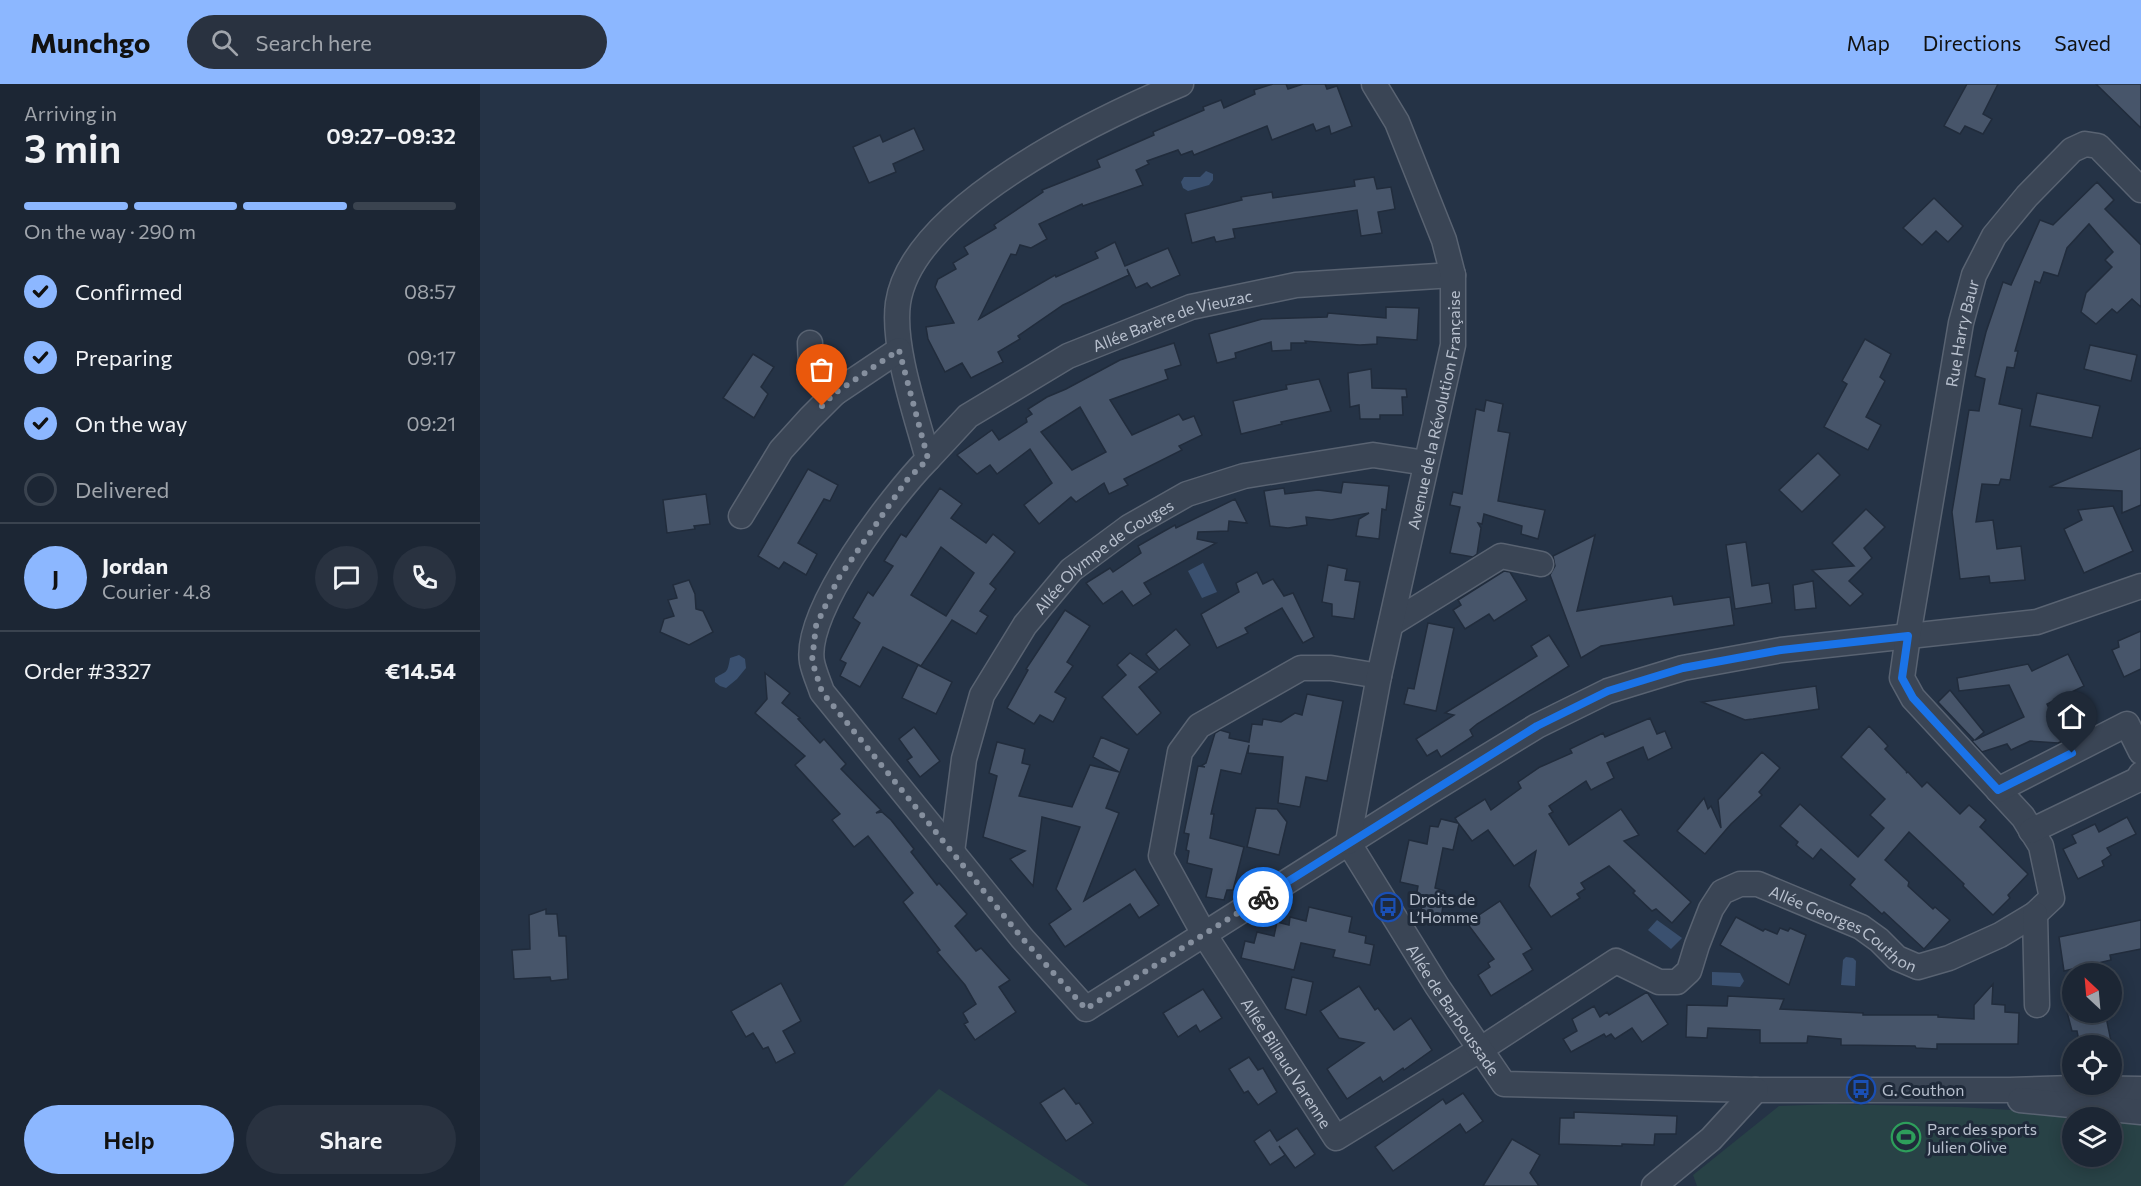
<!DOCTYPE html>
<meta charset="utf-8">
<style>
body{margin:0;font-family:Commissioner,sans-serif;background:#293240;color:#f1f3f6;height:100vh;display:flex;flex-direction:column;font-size:22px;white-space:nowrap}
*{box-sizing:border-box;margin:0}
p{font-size:20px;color:#a0a5ac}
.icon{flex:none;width:33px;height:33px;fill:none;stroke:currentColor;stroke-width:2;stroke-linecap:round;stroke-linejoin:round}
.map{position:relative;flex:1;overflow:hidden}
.drawer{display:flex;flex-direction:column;background:#1c2634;width:480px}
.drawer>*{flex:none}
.needle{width:39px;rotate:334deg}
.fabs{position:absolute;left:1582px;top:879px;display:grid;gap:12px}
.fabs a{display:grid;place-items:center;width:60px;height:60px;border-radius:50%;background:#1c2634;box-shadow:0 3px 15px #0003,0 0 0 2px #3a434f;font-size:30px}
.pin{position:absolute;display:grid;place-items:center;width:51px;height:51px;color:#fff;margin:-62px -26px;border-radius:50% 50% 50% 0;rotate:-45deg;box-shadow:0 0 6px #0007}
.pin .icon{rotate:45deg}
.courier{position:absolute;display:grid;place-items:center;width:60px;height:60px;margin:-30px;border:4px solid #1a73e8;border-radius:50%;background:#fff;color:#222;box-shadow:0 2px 8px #0007}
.head em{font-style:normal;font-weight:600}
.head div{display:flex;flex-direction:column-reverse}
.head{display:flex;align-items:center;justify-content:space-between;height:102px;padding:0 24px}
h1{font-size:39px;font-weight:600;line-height:45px}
.bar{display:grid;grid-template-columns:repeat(4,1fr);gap:9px 6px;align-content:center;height:72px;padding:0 24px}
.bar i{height:8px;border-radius:4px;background:#3a434f}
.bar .active{background:#8cb7ff}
.bar p{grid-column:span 4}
.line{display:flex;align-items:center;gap:15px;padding:0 24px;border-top:2px solid #3a434f}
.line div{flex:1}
.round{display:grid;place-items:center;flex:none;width:63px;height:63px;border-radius:32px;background:#293240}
ol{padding:0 24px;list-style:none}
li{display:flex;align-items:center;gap:18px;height:66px}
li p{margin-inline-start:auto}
li .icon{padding:6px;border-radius:50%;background:#8cb7ff;color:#111;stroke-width:4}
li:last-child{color:#a0a5ac}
li i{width:33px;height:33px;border:3px solid #3a434f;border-radius:50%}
.action{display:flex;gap:12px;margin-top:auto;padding:12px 24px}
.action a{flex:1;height:69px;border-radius:36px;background:#8cb7ff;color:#111;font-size:24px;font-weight:600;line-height:69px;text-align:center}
.action a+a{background:#293240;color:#f1f3f6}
header{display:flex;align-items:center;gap:36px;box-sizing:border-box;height:84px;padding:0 30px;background:#8cb7ff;color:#111}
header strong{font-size:28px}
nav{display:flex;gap:33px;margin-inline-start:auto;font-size:21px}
.search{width:420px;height:54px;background:#293240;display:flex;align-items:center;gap:15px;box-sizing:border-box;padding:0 21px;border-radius:33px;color:#a0a5ac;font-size:22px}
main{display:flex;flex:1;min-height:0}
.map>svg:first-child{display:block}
</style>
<header>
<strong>Munchgo</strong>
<div class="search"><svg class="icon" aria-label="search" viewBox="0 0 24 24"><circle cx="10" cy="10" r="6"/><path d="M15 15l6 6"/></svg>Search here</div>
<nav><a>Map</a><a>Directions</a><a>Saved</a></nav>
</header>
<main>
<section class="drawer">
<div class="head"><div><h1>3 min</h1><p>Arriving in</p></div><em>09:27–09:32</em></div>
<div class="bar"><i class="active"></i><i class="active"></i><i class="active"></i><i></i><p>On the way · 290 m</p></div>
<ol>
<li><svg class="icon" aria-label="check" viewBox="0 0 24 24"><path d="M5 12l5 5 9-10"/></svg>Confirmed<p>08:57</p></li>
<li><svg class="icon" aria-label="check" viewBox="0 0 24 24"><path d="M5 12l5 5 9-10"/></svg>Preparing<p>09:17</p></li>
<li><svg class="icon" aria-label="check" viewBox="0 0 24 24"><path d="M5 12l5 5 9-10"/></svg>On the way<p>09:21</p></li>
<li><i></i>Delivered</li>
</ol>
<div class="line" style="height:108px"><b class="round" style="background:#8cb7ff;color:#111">J</b><div><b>Jordan</b><p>Courier · 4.8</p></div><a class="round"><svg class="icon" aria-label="chat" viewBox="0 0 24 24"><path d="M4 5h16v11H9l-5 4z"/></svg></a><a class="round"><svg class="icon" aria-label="phone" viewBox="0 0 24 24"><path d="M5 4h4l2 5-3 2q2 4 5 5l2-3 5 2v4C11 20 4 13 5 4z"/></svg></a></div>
<div class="line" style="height:78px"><div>Order #3327</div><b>€14.54</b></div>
<div class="action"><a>Help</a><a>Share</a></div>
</section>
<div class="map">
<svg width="1661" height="1102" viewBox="0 0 1661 1102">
<rect width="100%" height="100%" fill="#253346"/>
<g fill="#284246" fill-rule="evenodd">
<polygon points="459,1005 609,1102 363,1102"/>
<path d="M1353 1020 1478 1023 1661 1033V1102H1217L1213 1091 1299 1022ZM1593 1034H1632V1072H1593Z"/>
</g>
<g fill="#3a506f">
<polygon points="726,87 733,90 733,96 729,101 708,107 703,104 701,98 704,93 720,93"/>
<polygon points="723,479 737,508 722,514 708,487"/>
<path d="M259 571 265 575 266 584 257 595 246 604 240 602 235 598V594C247 586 247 591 250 574Z"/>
<polygon points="1177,836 1202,854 1191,865 1168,846"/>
<polygon points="1366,873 1373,874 1376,877 1375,902 1361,901 1363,876"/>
<polygon points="1232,888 1260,889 1264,897 1260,903 1232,901"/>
</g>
<g fill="#47556a" stroke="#212c3c" stroke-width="1.5" fill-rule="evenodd">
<polygon points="793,0 806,0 808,5 823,0 845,0 847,5 857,2 872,42 851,50 849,42 836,47 833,40 792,56 787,42 714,71 712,67 701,71 698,66 667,77 669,80 656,86 663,101 603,122 602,120 559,140 567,155 551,164 540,161 536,171 531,170 499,235 575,191 576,193 618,174 615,168 635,158 645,182 688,164 700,191 671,204 667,199 656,204 647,185 649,191 583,221 538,252 540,255 518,268 523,278 491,294 482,279 465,288 448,255 446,243 474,239 455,203 458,195 476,185 473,179 488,170 484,163 516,144 514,141 563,108 562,106 620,83 617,76 674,51 673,48 724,26 723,23 741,16 744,24 775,10 774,6"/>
<polygon points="1487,0 1518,0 1503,30 1512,35 1503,50 1485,42 1480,50 1464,42"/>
<polygon points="1616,0 1661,0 1661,44"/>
<polygon points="434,44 444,66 413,80 416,88 389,99 373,63 400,51 403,58"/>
<polygon points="894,93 897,105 911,103 915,125 898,128 902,149 881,152 877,126 753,145 755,154 736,158 734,153 712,159 705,130 762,116 761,113 792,108 793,114 875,102 874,96"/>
<polygon points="1617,98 1634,116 1625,125 1661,161 1661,223 1652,215 1637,229 1632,225 1616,240 1601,228 1606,209 1632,183 1625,176 1633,168 1609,140 1587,164 1578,192 1564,188 1560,199 1555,197 1535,267 1538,267 1534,284 1527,283 1519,320 1542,325 1530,396 1521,395 1519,401 1502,400 1496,438 1513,436 1517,465 1541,462 1545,496 1510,499 1509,492 1480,495 1472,428 1489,326 1499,327 1505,295 1495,292 1506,248 1523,198 1531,201 1560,136 1573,141"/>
<polygon points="1454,114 1483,142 1468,158 1456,147 1442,161 1423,144"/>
<polygon points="906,223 939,224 937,256 897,253 897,260 880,261 825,257 826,259 811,259 811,266 792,267 791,258 755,269 756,274 737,279 729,250 782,235 847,233 848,229 906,234"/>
<polygon points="1385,255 1411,270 1400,293 1405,297 1386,333 1401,341 1388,366 1344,343 1367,300 1362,297"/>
<path d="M694 259 701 281 685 286 688 295 630 316 652 351 699 330 703 336 714 332 722 351 699 362 702 366 644 395 648 401 629 410 624 399 596 418 591 413 559 440 544 421 572 399 550 365 517 390 510 381 497 390 477 371 512 346 519 356 547 338 546 334 552 330 548 325 567 313 586 305 640 276ZM600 323 626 368 592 386 561 348Z"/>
<polygon points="1610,261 1657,271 1651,297 1604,285"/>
<polygon points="273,270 294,283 281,303 288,310 274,334 243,314"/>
<polygon points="891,285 892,304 926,305 927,313 922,313 923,331 900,331 900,335 880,335 879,321 870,323 868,289"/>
<polygon points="839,295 851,327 801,338 802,340 761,350 753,317 807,305 806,301"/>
<polygon points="1557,309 1620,322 1612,354 1550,342"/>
<polygon points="1006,316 1023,320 1018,347 1030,349 1018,417 1065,426 1058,455 1041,450 1042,442 1004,430 1002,440 998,439 1001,444 997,470 993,473 970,469 980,423 970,421 973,408 982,410 996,325 1004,327"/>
<polygon points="1661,364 1661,421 1642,429 1642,407 1569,403"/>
<polygon points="1338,369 1360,391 1322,428 1299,406"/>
<polygon points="328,385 358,401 350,417 344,415 318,459 337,470 326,491 304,478 299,485 278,472"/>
<polygon points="863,398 909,402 906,426 902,425 899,455 876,452 879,435 889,429 851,436 826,433 827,441 808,444 790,442 784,407 804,404 805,410 838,406 861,409"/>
<path d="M460 404 482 420 471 434 506 459 513 450 535 468 510 500 516 505 500 527 508 532 496 550 472 536 441 582 403 563 380 603 360 592 366 579 360 576 380 539 373 534 388 508 393 512 413 482 404 477 421 450 426 453ZM461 463 494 489 466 532 431 511Z"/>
<polygon points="226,410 230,440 214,442 215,445 187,449 183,416"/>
<polygon points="755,415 767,439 749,437 748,447 718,448 717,455 736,459 664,499 671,510 653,522 642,507 623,520 606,499 630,484 633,488 661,469 658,462 679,450 695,441 696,444"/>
<polygon points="1633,422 1653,467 1604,489 1584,445 1602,436 1598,426"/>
<polygon points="1386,425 1405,443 1384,464 1392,474 1369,497 1383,510 1370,522 1332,486 1374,482 1352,459"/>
<polygon points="1115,451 1097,527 1192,512 1194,521 1250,513 1254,541 1121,562 1101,574 1070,491 1075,482 1073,472"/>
<polygon points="1266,458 1272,502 1289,499 1292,519 1255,525 1246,461"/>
<polygon points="848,481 867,485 865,496 880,498 874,535 852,532 852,520 842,518"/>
<polygon points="1024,487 1030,488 1047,516 1014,537 1009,530 985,545 973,526 981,521 978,516"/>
<polygon points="777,488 783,500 793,495 804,512 813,509 834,553 823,559 802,524 765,544 768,549 737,564 721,530 759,508 756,499"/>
<polygon points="209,496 215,510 216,525 223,527 233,548 209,561 180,548 184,535 194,532 188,516 197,514 193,501"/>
<polygon points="1333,497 1336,524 1315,526 1313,501"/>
<polygon points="585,526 610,542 587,578 593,582 575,608 586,614 573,638 560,631 554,640 527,624 548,586 546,585"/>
<polygon points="948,539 974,544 956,627 924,620 928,604 934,605"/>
<polygon points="696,545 710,561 679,586 666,570"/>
<polygon points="1661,547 1661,585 1644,593 1632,566 1639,563 1638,557"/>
<polygon points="1069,551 1089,582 997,640 990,646 993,652 961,673 957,666 947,672 936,655 974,631 965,629 1057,572 1051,562"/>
<polygon points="650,569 677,588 659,603 681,629 657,651 622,613 646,591 637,581"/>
<polygon points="1588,570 1604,602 1567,620 1585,656 1578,659 1550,657 1531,666 1527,660 1502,668 1492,657 1494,656 1458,618 1470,606 1504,648 1495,656 1544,633 1529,601 1479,607 1477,594 1548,580 1552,587"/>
<polygon points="438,581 472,598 456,630 422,614"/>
<polygon points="285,589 310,609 302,619 320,634 318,635 340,659 344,655 366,680 361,685 401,726 396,729 402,728 411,736 434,765 431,768 457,801 459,799 487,830 475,842 496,867 501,864 530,896 519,903 536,928 495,956 484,940 488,938 483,929 496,920 485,901 457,868 460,866 423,818 433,809 388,752 374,763 352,736 360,730 315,681 325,672 275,629 287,615"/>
<polygon points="1336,602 1339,625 1273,635 1265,636 1222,618"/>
<polygon points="827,610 863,617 847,697 826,693 820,723 798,719 803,673 768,669 769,661 761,690 741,686 731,730 734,730 730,754 764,763 753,806 747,806 744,816 726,813 732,785 707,779 709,767 706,766 709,750 704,749 718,682 725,683 721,682 726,679 735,649 740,646 750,649 749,654 769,658 772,640 782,641 783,635 801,638 815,629 822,631"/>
<polygon points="1170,634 1177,650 1185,647 1192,664 1168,676 1163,663 1127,679 1134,694 1111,706 1106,697 1069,722 1073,728 1069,730 1089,761 1141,725 1159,751 1144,757 1211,818 1192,839 1176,825 1172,827 1153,809 1155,807 1129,782 1101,799 1105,805 1097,810 1100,814 1071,833 1049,802 1056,767 1034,782 1008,746 992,757 979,740 973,766 963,764 955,804 965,807 961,835 940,831 942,822 935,819 938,802 920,798 929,756 947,760 950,742 958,743 961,735 978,739 975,734 1005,715 1011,726 1041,704 1038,698 1060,683 1092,669 1090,665 1123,649 1125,653"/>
<polygon points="1389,642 1408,662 1405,665 1427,688 1426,689 1428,688 1442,703 1447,698 1480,730 1489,721 1506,736 1500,743 1548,790 1528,811 1530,814 1513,831 1483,802 1484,800 1429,748 1405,776 1429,798 1428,802 1453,825 1455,823 1470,836 1444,865 1404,828 1402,830 1370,801 1375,795 1341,765 1333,775 1316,761 1318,758 1300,742 1320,720 1378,773 1404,744 1390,731 1405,715 1361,673"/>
<polygon points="434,643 460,677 440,693 427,676 432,673 419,655"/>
<polygon points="621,653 649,665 626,724 639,729 604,817 655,785 679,821 659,834 650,820 585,863 569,840 591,825 576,805 600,743 562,733 553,802 530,775 545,767 503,753 517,692 509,689 517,658 545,665 542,679 550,681 539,712 592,723 610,681 639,688 613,673"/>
<polygon points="1282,668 1300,684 1279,708 1282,711 1251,740 1225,770 1197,747 1224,714 1228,725 1231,722 1241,744 1238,716"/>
<polygon points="776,724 797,725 807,738 799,771 767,763"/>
<polygon points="1647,733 1656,750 1627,764 1631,771 1622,777 1624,782 1598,795 1583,765 1596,759 1592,751 1615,740 1619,748"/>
<polygon points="1020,817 1052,865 1043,870 1053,886 1011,912 998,891 1010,883 1008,879 1014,875 987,839"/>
<polygon points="829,823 872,833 869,848 886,852 885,859 894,861 890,881 853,873 855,866 821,859 814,886 761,874 765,857 774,859 777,848 794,852 797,838 809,841 810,833 826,837"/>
<polygon points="66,825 66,830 77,830 79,852 86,852 88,895 71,897 70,893 34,895 32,866 50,865 49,831"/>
<polygon points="1256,833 1283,847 1285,845 1297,850 1300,844 1308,847 1310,844 1326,851 1309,901 1240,861"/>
<polygon points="1661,836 1661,865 1630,871 1631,876 1584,887 1579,853"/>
<polygon points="812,893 833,898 826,931 805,925"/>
<polygon points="301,899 321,937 303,947 315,969 296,979 288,963 283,965 273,949 266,953 251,927"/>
<polygon points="1513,900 1512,920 1525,921 1525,928 1539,929 1538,960 1457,960 1457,965 1436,964 1435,962 1361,961 1361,955 1328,952 1327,959 1280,959 1280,946 1228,944 1227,954 1206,953 1207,921 1247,922 1248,912 1304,915 1300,925 1383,929 1383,931 1458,931 1458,933 1494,935 1494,921"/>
<polygon points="879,902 895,926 898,924 914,946 931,934 952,966 924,986 923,984 903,998 900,993 867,1015 847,985 884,959 859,954 840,927"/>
<polygon points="723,905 742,934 720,948 716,941 698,953 683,929"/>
<polygon points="1167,908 1188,940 1162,958 1152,944 1135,955 1131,950 1126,953 1124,950 1091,968 1083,955 1097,947 1092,935 1114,922 1120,933 1127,928 1129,931"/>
<polygon points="1587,928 1625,928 1632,962 1600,962 1597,947 1592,947"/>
<polygon points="769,973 778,986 783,984 797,1008 778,1021 768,1007 764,1009 749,985"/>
<polygon points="584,1004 596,1020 599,1019 613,1039 586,1057 560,1019"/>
<polygon points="983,1009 1003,1037 986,1049 980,1040 913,1087 895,1063 963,1015 966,1020"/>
<polygon points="1094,1028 1197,1032 1196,1050 1175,1050 1174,1061 1142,1060 1142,1062 1079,1060 1080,1034 1094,1034"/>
<polygon points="817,1044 835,1070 815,1084 799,1062 805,1071 790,1081 774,1057 790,1046 797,1057"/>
<polygon points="1032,1055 1060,1071 1050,1089 1059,1102 1003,1102"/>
</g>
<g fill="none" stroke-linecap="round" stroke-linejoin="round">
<g stroke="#596372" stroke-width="27">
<g id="street">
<path d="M701 0C620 34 432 123 418 219 412 263 436 330 448 375 412 412 323 527 332 578 334 588 339 599 342 608L542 854 606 925 949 708 1057 642 1128 607 1203 584 1301 566 1557 538 1661 502"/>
<path d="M330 259C331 286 331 294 355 309"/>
<path id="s1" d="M448 375 488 332 588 272 711 223 816 201 973 191"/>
<polyline points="261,432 301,366 330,334 355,309 419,266"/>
<polyline points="911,540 1021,472 1061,480"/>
<path id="s2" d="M899 592 851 584H821L719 642 700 668 681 772 724 850 856 1054 1001 965 1136 877 1179 898H1197L1209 887 1217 861 1231 825 1242 808 1260 800H1278L1381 843 1399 856 1417 874 1438 883 1469 874 1520 851 1555 830 1572 814 1561 762 1543 733 1433 614 1422 594 1428 552 1481 239 1494 191 1514 152 1547 112 1592 66 1605 60 1618 62 1661 106"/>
<polyline points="1518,706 1647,640 1661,668"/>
<polyline points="1551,747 1657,696 1661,690"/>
<path id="s3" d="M868 758 957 902 1024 1000 1276 1006H1530L1594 1004 1661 1005"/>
<path id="s4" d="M868 758 899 592 973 261V191L964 156 917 38 894 0"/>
<path id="s5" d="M472 768 484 675 502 611 545 541 591 486 649 443 707 410 764 392 893 371 946 379"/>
<polyline points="1555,830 1557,921"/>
<polyline points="1540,1016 1661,1028"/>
<polyline points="1174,1102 1231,1055 1276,1006"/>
</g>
</g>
<use href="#street" stroke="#3a4555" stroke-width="24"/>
</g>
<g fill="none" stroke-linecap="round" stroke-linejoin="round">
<polyline stroke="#858f9e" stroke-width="6" stroke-dasharray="0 10.8" points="342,322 355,309 419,266 448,375 426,397 358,495 336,542 332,577 342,608 542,854 606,925 783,813"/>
<polyline stroke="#1a73e8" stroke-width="8" points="783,813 1057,642 1128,607 1203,584 1301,566 1428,552 1422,594 1433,614 1518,706 1592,669"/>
</g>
<defs>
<g id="bus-ring" transform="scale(1.5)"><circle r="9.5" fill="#1f2a3a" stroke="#1a4fb4" stroke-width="1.5"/><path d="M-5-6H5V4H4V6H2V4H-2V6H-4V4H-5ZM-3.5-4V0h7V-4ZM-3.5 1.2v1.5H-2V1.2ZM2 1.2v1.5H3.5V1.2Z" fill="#1a4fb4"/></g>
<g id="stadium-ring" transform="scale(1.5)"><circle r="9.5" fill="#1f2a3a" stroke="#2e9e5b" stroke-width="1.5"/><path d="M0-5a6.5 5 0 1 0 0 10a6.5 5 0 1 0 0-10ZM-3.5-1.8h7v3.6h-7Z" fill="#2e9e5b"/></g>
</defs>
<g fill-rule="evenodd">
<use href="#bus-ring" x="908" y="823"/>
<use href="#bus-ring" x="1381" y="1005"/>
<use href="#stadium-ring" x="1426" y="1053"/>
</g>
<g text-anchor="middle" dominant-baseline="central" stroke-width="6" stroke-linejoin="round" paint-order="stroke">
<g font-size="16" fill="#b8c0ce" stroke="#1f2a3a">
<text stroke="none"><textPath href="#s1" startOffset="286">Allée Barère de Vieuzac</textPath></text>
<text stroke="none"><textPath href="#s2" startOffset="2160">Rue Harry Baur</textPath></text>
<text stroke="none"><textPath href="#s4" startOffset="441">Avenue de la Révolution Française</textPath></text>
<text stroke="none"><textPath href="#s5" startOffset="348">Allée Olympe de Gouges</textPath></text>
<text stroke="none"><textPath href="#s2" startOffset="1300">Allée Georges Couthon</textPath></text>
<text stroke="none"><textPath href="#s3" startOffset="198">Allée de Barboussade</textPath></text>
<text stroke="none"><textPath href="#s2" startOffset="576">Allée Billaud Varenne</textPath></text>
</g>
<g font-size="16" fill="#b8c0ce" stroke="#1f2a3a" text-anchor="start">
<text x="929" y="814">Droits de<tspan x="929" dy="18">L’Homme</tspan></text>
<text x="1402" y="1005">G. Couthon</text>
<text x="1447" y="1044">Parc des sports<tspan x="1447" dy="18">Julien Olive</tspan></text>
</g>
</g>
</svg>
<div class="fabs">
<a><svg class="needle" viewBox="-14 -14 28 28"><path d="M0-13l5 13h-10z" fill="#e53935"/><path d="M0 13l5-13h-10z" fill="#a0a5ac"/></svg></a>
<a><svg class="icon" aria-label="locate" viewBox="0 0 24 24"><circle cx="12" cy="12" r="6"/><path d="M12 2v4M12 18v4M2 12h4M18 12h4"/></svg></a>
<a><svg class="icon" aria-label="layers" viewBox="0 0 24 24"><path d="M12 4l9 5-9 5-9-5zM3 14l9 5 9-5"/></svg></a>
</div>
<div class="pin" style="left:342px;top:322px;background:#ea580c"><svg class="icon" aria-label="bag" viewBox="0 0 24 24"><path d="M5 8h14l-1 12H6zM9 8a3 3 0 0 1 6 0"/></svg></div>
<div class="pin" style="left:1592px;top:669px;background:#1f2937"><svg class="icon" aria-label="home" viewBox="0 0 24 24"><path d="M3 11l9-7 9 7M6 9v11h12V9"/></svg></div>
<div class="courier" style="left:783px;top:813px"><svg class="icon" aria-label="bike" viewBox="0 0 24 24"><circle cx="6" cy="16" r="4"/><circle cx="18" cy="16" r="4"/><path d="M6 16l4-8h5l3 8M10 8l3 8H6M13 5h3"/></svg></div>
</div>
</main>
